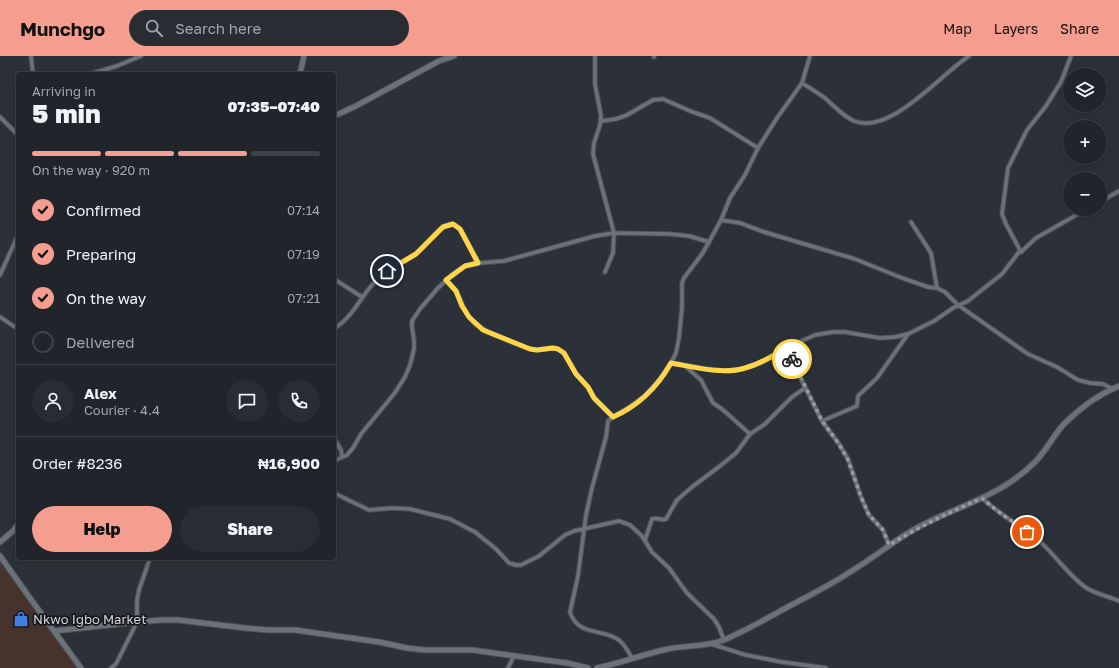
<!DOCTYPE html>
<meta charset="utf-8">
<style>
body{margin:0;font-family:"Golos Text",sans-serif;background:#292d33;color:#f1f3f6;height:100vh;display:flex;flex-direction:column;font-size:15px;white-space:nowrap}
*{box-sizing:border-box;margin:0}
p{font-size:13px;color:#a2a5a9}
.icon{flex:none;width:22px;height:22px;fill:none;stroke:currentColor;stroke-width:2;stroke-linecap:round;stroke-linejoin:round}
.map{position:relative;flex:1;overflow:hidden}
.side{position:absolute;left:16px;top:16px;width:320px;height:488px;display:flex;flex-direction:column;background:#21252b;border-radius:4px;box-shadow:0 2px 10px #0003,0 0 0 1px #3e4247}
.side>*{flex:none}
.tools{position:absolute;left:1063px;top:12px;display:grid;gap:8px}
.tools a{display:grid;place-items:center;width:44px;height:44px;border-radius:50%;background:#21252b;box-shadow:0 2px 10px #0003,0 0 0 1px #3e4247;font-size:20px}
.pin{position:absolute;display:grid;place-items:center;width:34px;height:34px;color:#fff;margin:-17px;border:2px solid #fff;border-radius:50%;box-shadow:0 1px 4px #0007}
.courier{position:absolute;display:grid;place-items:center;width:40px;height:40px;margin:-20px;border:3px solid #ffd54a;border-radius:50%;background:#fff;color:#222;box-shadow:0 1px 5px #0007}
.summary em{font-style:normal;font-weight:800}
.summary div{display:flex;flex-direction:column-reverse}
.summary{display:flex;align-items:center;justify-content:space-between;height:68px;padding:0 16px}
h1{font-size:26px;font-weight:800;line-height:30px}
.bar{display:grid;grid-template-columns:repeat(4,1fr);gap:6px 4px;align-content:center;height:48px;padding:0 16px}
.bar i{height:5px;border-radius:3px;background:#3e4247}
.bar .on{background:#f59d8e}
.bar p{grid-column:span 4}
.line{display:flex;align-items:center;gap:10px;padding:0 16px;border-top:1px solid #3e4247}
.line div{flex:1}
.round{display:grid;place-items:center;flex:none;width:42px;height:42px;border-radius:21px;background:#292d33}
ol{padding:0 16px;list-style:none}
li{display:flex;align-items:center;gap:12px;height:44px}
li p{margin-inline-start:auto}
li .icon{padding:4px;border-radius:50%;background:#f59d8e;color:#111;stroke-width:4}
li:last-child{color:#a2a5a9}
li i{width:22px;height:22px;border:2px solid #3e4247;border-radius:50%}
.primary-button{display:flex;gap:8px;margin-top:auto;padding:8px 16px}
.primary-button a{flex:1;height:46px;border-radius:24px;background:#f59d8e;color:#111;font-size:16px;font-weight:800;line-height:46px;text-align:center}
.primary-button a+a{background:#292d33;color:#f1f3f6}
header{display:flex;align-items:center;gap:24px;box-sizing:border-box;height:56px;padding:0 20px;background:#f59d8e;color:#111}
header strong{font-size:19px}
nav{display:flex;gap:22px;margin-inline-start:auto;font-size:14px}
.search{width:280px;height:36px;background:#292d33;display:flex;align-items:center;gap:10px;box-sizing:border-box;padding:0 14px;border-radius:22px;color:#a2a5a9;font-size:15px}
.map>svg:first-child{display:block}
</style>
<header>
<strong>Munchgo</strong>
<div class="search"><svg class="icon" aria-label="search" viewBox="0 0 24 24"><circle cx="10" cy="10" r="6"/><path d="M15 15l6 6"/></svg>Search here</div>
<nav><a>Map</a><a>Layers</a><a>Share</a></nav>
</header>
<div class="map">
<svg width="1119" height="612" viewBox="0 0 1119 612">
<rect width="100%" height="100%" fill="#2c3139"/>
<polygon fill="#46342c" points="0,504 27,544 77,612 0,612"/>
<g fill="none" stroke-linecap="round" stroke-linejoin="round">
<g stroke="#494e54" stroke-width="5.5">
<g id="street">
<polyline points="31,0 33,18"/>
<polyline points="595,0 595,28 601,60 600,69 594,87 593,98 614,177 613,197 605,216"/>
<polyline points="654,0 654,1"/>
<polyline points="90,18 117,10 141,0"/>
<path d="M802 27C810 32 818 37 825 42 834 50 843 60 854 65 890 80 941 18 969 0"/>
<polyline points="0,61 18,79"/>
<polyline points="601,65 616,63 627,59 653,44 663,43 690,55 710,62 758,92"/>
<polyline points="1100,146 1119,135"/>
<polyline points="721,164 740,167 764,176 855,203 902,222 928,231 937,232 945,236 958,249 1028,298 1057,311 1078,324 1090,327 1103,328 1113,333"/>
<polyline points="911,166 931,197 937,232"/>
<polyline points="1021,196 1006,168 1002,158 1008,112 1027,74 1046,50 1061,26 1071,0"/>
<polyline points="0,219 18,179"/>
<polyline points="334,223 362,241"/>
<polyline points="446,224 456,235 463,250 469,261 475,268 494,279 530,293 537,294 553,292 558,293 564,297 576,318 588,331 594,342 613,361"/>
<polyline points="0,261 18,273"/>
<path d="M334 273C341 268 347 263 352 256 361 245 367 232 379 222 391 211 407 205 420 194 430 185 438 169 453 168L460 173 479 207"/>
<polyline points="786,293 822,365 839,388 848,403 861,441 869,459 883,474 889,489"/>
<polyline points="671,307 707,313 728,315 743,313 760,307 799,286 815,279 833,276 845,276 880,282 895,281 908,278 934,265 953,252 968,245 1002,218 1019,196 1021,196 1036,182 1087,153"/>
<polyline points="685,310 701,324 713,347 722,353 750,378"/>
<polyline points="822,365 857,350 858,340 877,322 908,278"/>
<polyline points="334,382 341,394 342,401"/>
<polyline points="334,405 347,399 353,392 361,378 394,338 405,321 410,309 414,293 414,284 412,271 412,265 420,253 438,232 453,218 465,210 479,207 504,205 595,180 614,177 670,178 689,180 709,186"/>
<polyline points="334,437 369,454 392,452 410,453 450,463 475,476 496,493 509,507 516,509 521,509 539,500 565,479 574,475 619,465 630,469 642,480 652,496 669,512 687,537 714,563 719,571 724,584"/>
<path d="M982 442C999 458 1019 469 1037 483 1054 497 1066 517 1085 531 1095 538 1108 540 1119 545"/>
<path d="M645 484 652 463C657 461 661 465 666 463L677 444 692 431 720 410 736 397 750 378 765 368 792 341 805 332"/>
<polyline points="711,588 746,599 782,606 826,612"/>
<path d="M632 602C628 595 625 589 619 584 603 572 578 581 570 556L578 520 586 459 592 432 606 381 608 365 613 361 625 354 645 340 661 322 671 307 676 297 679 282 682 251V227L684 222 702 198 709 186 721 164 730 142 745 119 758 92 777 62 802 27 810 0"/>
<polyline points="111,612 116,608 137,566 137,544 139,534 150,502"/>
<polyline points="508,612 514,600"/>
</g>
</g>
<g stroke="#494e54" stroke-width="7">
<g id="secondary">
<polyline points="300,18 304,0"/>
<polyline points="334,60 354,51 439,5 454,0"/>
<polyline points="0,486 13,475 18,468"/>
<polyline points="0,500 32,545 81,612"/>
<polyline points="54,575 137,566 161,564 178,564 245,572 268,574 295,574 379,586 407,592 424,594 472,594 567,607 588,612"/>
<path d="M597 612C621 607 644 598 668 593 687 589 706 591 724 584 745 575 764 564 784 553 806 541 829 530 850 516 872 503 891 487 913 474 944 456 979 447 1009 427 1018 421 1027 414 1035 406 1046 395 1053 380 1064 368 1080 352 1099 338 1119 330"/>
</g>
</g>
<use href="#street" stroke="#6b7179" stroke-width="3.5"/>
<use href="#secondary" stroke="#6b7179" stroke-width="5"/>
</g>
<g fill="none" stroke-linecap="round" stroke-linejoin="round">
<path stroke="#979ca2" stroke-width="4" stroke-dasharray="0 7.2" d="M792 303 822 365 839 388 848 404 861 441 869 459 883 474 889 489C919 471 950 456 982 442L996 454 1027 476"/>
<path stroke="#ffd54a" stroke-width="5" d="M387 215 416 198 443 171 453 168 460 173 478 207 465 210 446 224 456 235 462 250 469 261 483 274 530 293 537 294 553 292 558 293 564 297 576 318 588 331 594 342 613 361C638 350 658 330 671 307 694 311 722 319 745 312 760 308 773 300 786 292L792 303"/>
</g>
<defs>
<g id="shop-bare" transform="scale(1.2)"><path d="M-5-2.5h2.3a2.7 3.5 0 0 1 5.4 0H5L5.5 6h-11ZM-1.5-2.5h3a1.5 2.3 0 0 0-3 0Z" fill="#3f7fe0" stroke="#17191c" stroke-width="2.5" paint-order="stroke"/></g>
</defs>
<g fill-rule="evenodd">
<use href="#shop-bare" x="21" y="563"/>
</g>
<g text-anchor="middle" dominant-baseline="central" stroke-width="3.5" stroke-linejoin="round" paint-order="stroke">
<g font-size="13" fill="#d1d5da" stroke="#17191c" text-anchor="start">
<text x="33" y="563">Nkwo Igbo Market</text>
</g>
</g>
</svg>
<div class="tools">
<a><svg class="icon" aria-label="layers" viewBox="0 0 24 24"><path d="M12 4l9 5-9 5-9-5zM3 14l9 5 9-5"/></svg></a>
<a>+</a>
<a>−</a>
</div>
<div class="pin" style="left:1027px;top:476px;background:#ea580c"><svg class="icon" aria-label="bag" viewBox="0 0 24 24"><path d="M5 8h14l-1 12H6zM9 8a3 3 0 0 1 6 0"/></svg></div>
<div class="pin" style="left:387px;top:215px;background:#1f2937"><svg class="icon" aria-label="home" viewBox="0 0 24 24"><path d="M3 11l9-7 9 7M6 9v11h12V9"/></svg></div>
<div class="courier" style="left:792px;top:303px"><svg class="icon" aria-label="bike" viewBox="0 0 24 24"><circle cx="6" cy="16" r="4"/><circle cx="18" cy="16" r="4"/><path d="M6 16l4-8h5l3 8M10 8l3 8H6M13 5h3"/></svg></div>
<section class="side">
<div class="summary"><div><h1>5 min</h1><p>Arriving in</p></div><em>07:35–07:40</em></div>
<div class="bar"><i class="on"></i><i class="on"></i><i class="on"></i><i></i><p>On the way · 920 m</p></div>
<ol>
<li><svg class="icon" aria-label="check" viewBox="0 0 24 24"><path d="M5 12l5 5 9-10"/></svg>Confirmed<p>07:14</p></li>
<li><svg class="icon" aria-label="check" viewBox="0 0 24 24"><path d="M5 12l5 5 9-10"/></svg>Preparing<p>07:19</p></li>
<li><svg class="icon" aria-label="check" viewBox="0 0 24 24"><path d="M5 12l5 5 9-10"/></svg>On the way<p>07:21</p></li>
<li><i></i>Delivered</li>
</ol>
<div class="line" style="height:72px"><a class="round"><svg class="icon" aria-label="person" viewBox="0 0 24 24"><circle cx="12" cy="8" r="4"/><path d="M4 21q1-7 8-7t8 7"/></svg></a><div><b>Alex</b><p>Courier · 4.4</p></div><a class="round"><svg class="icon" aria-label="chat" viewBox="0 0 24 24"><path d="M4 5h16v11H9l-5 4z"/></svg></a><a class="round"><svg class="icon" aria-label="phone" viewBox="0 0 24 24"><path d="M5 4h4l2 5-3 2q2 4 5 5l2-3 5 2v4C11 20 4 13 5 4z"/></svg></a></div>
<div class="line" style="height:52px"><div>Order #8236</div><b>₦16,900</b></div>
<div class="primary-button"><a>Help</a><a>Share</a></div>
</section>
</div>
